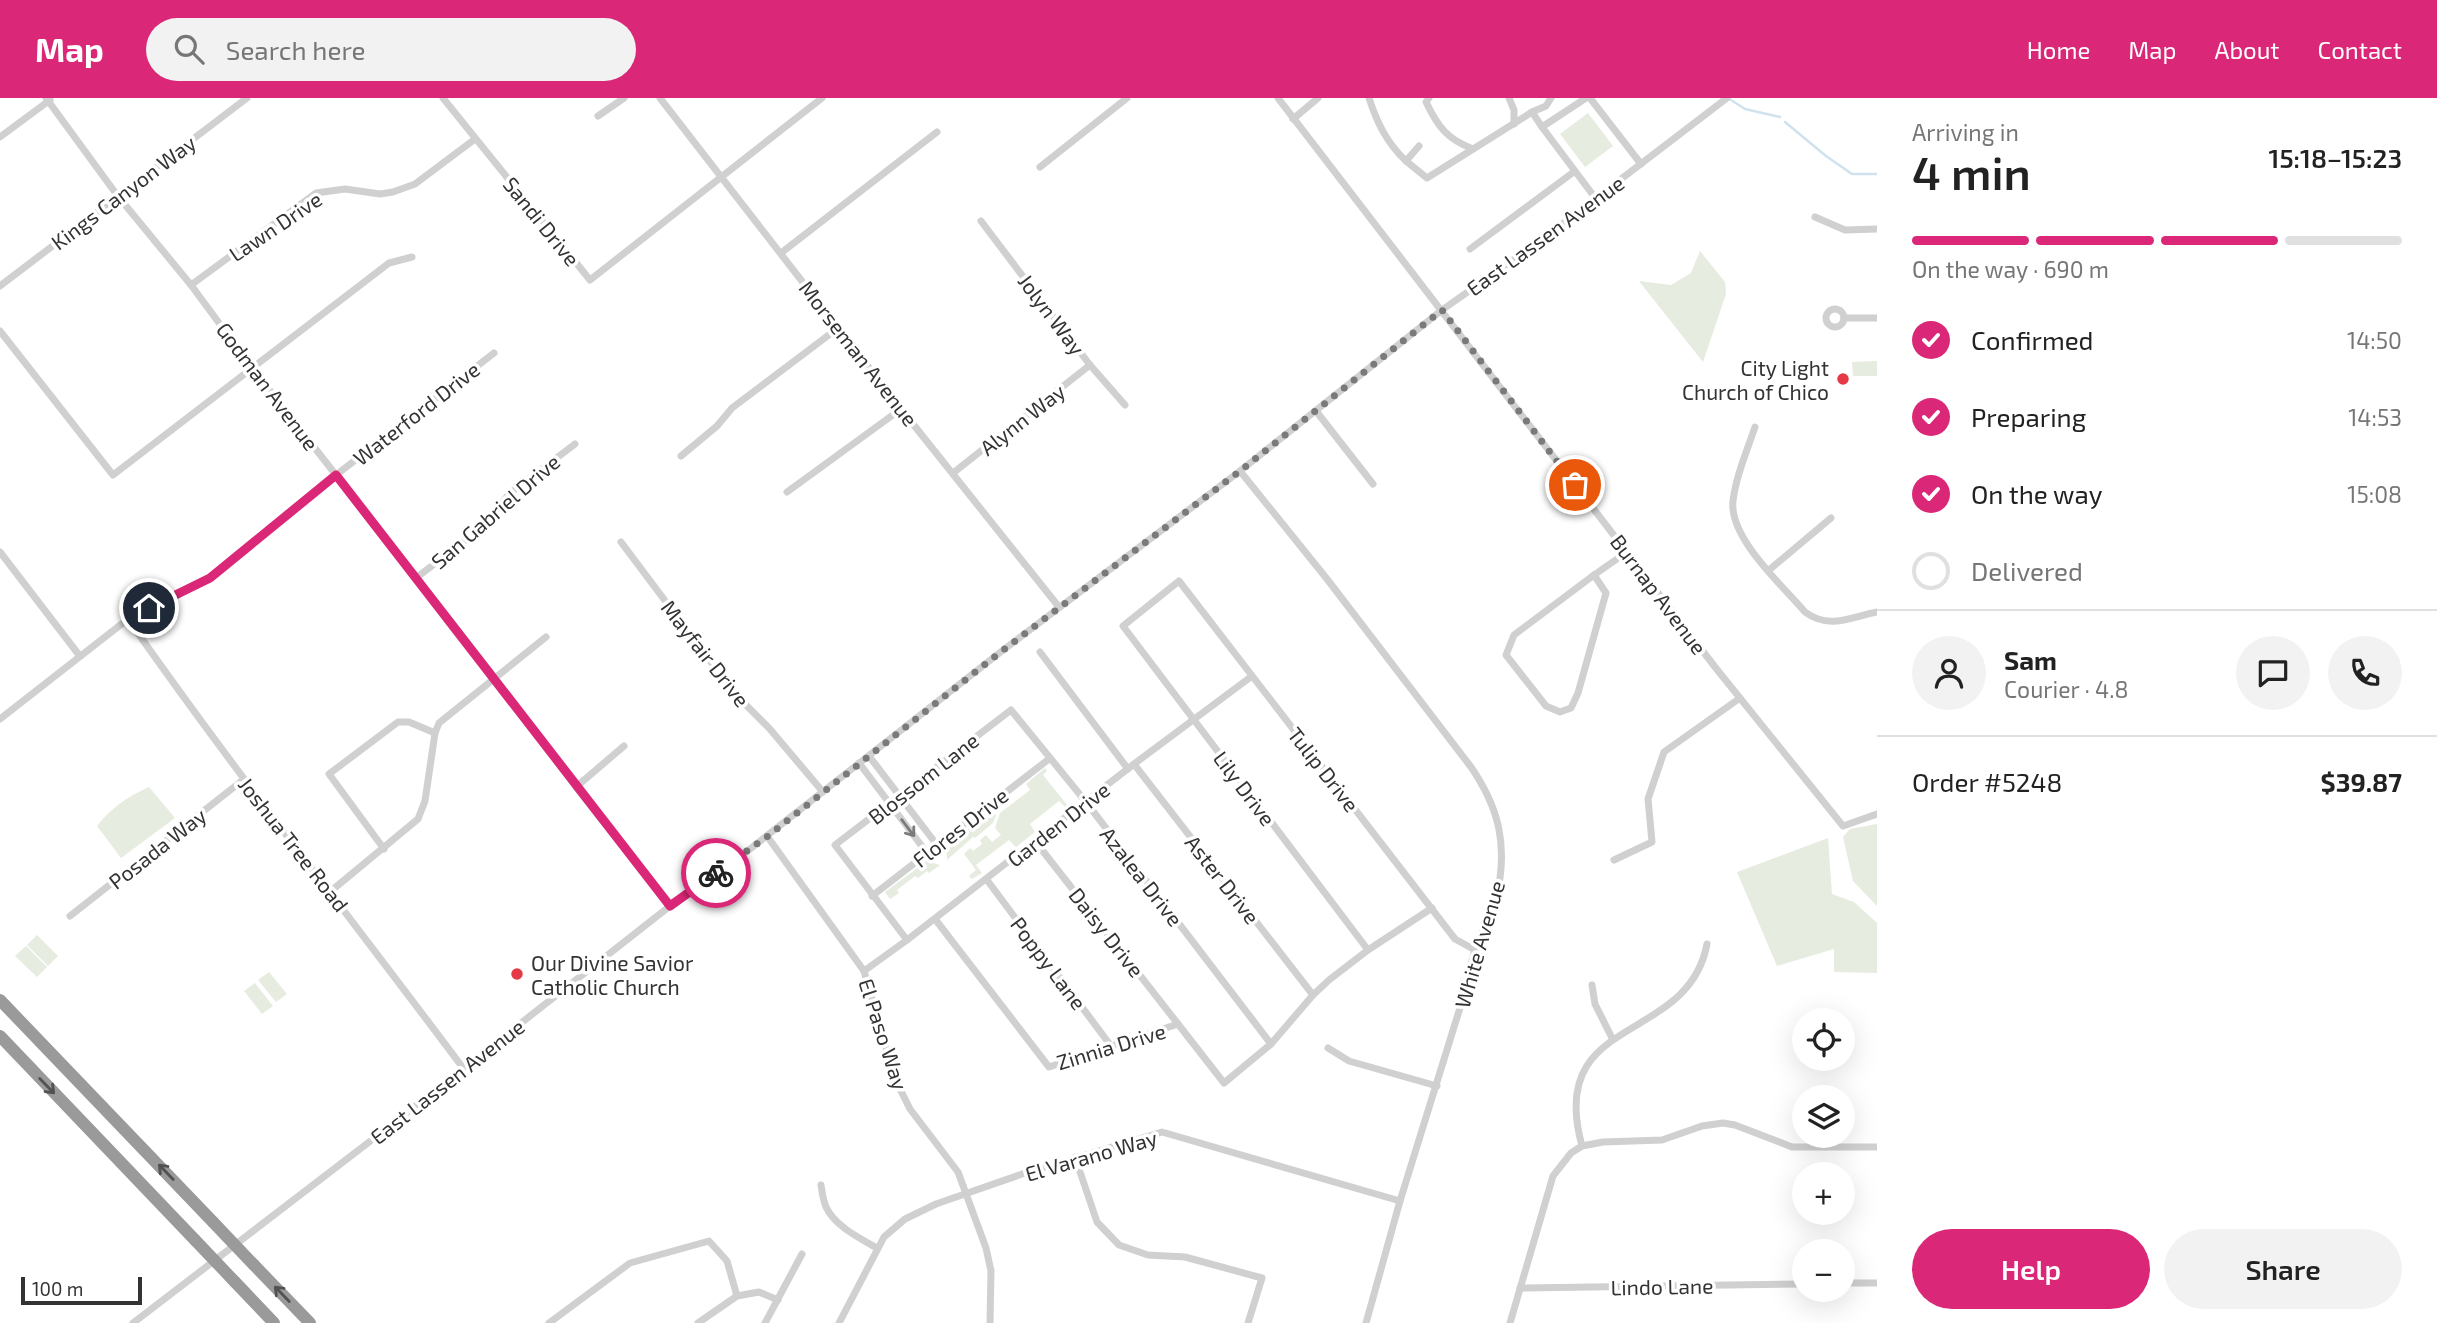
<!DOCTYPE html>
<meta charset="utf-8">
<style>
body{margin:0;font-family:"Exo 2",sans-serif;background:#f2f2f2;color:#222;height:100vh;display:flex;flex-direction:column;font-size:26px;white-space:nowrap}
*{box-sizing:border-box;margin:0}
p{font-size:23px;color:#767676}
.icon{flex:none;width:38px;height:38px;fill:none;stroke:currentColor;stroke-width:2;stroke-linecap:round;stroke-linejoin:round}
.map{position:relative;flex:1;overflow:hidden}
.drawer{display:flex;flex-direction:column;background:#fff;width:560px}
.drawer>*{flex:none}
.buttons{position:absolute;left:1792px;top:910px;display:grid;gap:14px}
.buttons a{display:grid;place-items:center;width:63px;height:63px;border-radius:50%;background:#fff;box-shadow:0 7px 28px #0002;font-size:35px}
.scale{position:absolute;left:21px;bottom:18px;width:121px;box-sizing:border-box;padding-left:7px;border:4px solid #333;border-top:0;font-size:19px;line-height:24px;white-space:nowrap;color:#333;-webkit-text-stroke:5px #fff;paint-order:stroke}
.pin{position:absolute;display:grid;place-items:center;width:60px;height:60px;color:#fff;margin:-30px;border:4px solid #fff;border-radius:50%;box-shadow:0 2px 7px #0007}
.courier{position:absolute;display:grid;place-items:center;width:70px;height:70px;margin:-35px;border:5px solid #db2777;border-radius:50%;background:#fff;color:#222;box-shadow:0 2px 9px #0007}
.head em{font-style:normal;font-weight:600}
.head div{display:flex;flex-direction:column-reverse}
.head{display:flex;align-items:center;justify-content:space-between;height:119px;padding:0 35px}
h1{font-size:46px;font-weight:600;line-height:52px}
.bar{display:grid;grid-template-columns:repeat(4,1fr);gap:10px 7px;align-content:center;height:84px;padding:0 35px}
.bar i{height:9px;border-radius:5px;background:#e0e0e0}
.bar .selected{background:#db2777}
.bar p{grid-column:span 4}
.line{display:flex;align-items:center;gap:18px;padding:0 35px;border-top:2px solid #e0e0e0}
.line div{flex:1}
.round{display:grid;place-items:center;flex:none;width:74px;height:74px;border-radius:37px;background:#f2f2f2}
ol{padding:0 35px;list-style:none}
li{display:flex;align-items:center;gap:21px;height:77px}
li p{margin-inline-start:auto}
li .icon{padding:7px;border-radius:50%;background:#db2777;color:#fff;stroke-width:4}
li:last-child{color:#767676}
li i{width:38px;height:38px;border:4px solid #e0e0e0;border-radius:50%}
.primary-button{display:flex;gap:14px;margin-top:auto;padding:14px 35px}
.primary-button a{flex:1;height:80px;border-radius:42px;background:#db2777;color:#fff;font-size:28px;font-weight:600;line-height:80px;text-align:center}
.primary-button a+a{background:#f2f2f2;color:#222}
header{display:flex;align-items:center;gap:42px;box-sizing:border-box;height:98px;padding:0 35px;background:#db2777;color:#fff}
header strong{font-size:33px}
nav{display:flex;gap:38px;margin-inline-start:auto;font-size:24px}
.search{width:490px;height:63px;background:#f2f2f2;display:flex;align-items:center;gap:18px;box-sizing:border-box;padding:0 24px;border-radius:38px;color:#767676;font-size:26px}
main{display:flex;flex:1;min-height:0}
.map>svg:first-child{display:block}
</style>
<header>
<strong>Map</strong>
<div class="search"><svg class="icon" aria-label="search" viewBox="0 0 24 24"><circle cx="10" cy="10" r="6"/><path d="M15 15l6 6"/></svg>Search here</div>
<nav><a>Home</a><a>Map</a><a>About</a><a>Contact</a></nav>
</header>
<main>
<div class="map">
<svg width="1877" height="1225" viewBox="0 0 1877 1225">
<rect width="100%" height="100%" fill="#fff"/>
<g fill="#e6ecdf">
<polygon points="1588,15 1613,48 1585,69 1560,36"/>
<polygon points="1700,153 1725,184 1726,196 1703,264 1639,183 1671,187 1691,175"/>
<polygon points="1877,263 1877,278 1853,278 1852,264"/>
<polygon points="1045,670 1047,673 1043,677 1068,708 1066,710 1059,703 1030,726 1035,734 1016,749 1009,742 976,767 982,775 972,781 969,778 976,772 964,756 970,750 973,753 982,746 980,742 986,737 992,744 1001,737 995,730 1000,715 1030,692 1026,686"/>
<path d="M149 689 175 720 121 760 97 728C111 710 127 699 149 689Z"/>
<polygon points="992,711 996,717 993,725 975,740 973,739 947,762 946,748"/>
<polygon points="1877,726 1877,808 1853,783 1843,739 1850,731"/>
<polygon points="1828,740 1832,796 1854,804 1877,825 1877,875 1834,874 1834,851 1777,868 1737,774"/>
<polygon points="927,763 940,767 929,775 927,773 918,780 915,778 897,792 899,795 890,801 885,794"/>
<polygon points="37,837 58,858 48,868 27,847"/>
<polygon points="26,848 47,869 37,879 15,858"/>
<polygon points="269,874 287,896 276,904 258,882"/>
<polygon points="255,885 273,908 262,916 244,893"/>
</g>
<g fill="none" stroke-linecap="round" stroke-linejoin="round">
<g stroke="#cfe2ee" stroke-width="2.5">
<polyline points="1731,2 1745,11 1780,19"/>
<polyline points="1785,24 1826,58 1852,76 1877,76"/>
</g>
<g stroke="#d0d0d0" stroke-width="7">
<polyline points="46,0 117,97 191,187 253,271 494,579 576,689 670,808"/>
<polyline points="443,0 590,182 822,0"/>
<polyline points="660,0 901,311 1059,509"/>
<polyline points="1278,0 1715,569 1843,728 1877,716"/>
<path d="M1369 0C1377 25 1387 45 1406 63"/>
<path d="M1429 0 1426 4C1438 29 1447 41 1473 51"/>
<polyline points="1509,0 1514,12 1514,26"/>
<polyline points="1586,0 1542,29 1596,101"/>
<polyline points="1590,0 1641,66"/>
<polyline points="1532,14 1546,8 1551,0"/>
<polyline points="598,18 624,0"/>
<polyline points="1293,21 1318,0"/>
<polyline points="0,39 50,2"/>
<polyline points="1419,48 1406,63 1427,80 1532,14 1542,29"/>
<polyline points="1040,69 1127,0"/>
<polyline points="1815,119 1845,132 1877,131"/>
<polyline points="981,123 1090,267 1125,307"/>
<polyline points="1470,151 1575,73"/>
<polyline points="781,155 937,34"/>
<polyline points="191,187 316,95 345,91 380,96 393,94 415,86 475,41"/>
<polyline points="0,188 247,0"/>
<circle cx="1835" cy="220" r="9"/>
<polyline points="1844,220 1877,220"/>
<polyline points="0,233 113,377 389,165 412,159"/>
<polyline points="1316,313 1373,386"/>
<path d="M1755 329C1747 353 1736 378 1733 403 1729 440 1782 487 1805 514 1829 532 1851 519 1877 514"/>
<polyline points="681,358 717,328 732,310 838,230"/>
<path d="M1240 373 1327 481 1471 669C1499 710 1508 747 1497 797 1493 817 1480 833 1475 852 1471 863 1470 874 1468 884L1400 1103 1366 1225"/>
<polyline points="953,375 1090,267"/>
<polyline points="787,394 901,311"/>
<polyline points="621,444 735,596 769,630 823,694"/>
<polyline points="0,454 79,557"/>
<polyline points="1769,472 1831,420"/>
<polygon points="1594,477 1606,495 1578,595 1571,610 1560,614 1546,608 1506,557 1514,537"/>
<polyline points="1594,477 1627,454"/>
<polyline points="416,480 484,428 509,396 575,346"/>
<path d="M128 521C235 674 351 820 463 970"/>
<polyline points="1040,554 1128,671"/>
<polyline points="0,621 128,521 210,479 336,377 494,255"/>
<polyline points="869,658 937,747"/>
<polyline points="859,665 927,755"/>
<polyline points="1134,666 1313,897"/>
<polyline points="576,689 624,648"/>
<polyline points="767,738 864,873 886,949 901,993 910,1011 958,1074 986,1150 991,1173 990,1225"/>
<polyline points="1035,743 1178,926"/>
<polyline points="384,751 329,676 398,624 409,624 435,635"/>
<polyline points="1614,762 1652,744 1648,701 1664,654 1740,600"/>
<polyline points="987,782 1111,948"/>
<polyline points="331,793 418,721 425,703 435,635 439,625 546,539"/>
<polyline points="872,798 1049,661"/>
<polyline points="70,818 243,682"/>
<polyline points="935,821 1049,969 1178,926 1224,985 1271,946 1313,897 1329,882 1368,852 1432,810"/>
<polyline points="907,842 835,747 1011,612 1086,704 1271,946"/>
<polyline points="1368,852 1123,528 1179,483 1455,841 1475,852"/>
<polyline points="864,873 907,842 1134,666 1252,578"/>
<polyline points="1592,887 1595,906 1612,940"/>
<polyline points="1328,950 1349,963 1437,988"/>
<path d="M1582 1048C1545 914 1688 948 1707 846"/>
<polyline points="1075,1059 1097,1124 1119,1147 1148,1157 1185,1159 1262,1180 1248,1225"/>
<path d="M821 1087C822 1094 823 1102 826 1109 835 1128 859 1140 877 1150"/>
<polyline points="1843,1185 1877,1185"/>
<polyline points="1520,1190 1804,1186"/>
<polyline points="133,1225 390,1028 670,808 750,751 998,556 1240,373 1442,212 1540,143 1727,0"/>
<polyline points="549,1225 630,1165 709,1143 727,1163 737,1198"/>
<polyline points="698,1225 737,1198 759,1194 778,1202"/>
<polyline points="765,1225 802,1156"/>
<polyline points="839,1225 884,1139 905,1121 936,1106 1025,1075 1162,1034 1400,1103"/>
<polyline points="1510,1225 1553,1078 1571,1055 1582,1048 1603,1044 1662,1042 1702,1028 1723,1025 1735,1027 1792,1049 1877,1049"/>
</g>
<g stroke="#9a9a9a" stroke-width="12">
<polyline points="0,902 213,1124"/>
<polyline points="0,938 195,1142"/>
<polyline points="254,1167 310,1225"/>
<polyline points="235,1184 274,1225"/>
</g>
<g stroke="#9a9a9a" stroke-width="12">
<polyline points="213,1124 254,1167"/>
<polyline points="195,1142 235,1184"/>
</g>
</g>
<defs><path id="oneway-shaft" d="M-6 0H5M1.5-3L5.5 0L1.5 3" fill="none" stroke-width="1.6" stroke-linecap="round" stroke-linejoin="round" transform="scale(1.75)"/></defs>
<use stroke="#7a7a7a" href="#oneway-shaft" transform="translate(908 730) rotate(53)"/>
<g stroke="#525252">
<use href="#oneway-shaft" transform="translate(47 988) rotate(46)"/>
<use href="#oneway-shaft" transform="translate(166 1074) rotate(-134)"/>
<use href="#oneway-shaft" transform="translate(282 1196) rotate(-134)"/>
</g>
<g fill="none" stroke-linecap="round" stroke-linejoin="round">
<polyline stroke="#7a7a7a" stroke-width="7" stroke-dasharray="0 12.6" points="716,775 768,738 998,556 1240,373 1442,212 1575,387"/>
<polyline stroke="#db2777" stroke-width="9" points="149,510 210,480 336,377 670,808 716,775"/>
</g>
<g fill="#e63946" stroke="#fff" stroke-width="2.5">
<circle cx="1843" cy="281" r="7"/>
<circle cx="517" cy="876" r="7"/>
</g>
<g text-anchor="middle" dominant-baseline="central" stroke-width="7" stroke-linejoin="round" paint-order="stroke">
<g font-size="21" fill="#333" stroke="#fff">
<text transform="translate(123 94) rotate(-37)">Kings Canyon Way</text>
<text transform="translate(542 123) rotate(51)">Sandi Drive</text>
<text transform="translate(275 128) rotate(-34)">Lawn Drive</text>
<text transform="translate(1545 137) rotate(-36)">East Lassen Avenue</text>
<text transform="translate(1052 216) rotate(53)">Jolyn Way</text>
<text transform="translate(859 255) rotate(52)">Morseman Avenue</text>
<text transform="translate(268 288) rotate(53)">Godman Avenue</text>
<text transform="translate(416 315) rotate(-38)">Waterford Drive</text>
<text transform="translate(1022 321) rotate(-38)">Alynn Way</text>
<text transform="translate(495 413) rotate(-41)">San Gabriel Drive</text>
<text transform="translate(1659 496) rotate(53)">Burnap Avenue</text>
<text transform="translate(706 555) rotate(52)">Mayfair Drive</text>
<text transform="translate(1324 671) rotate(52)">Tulip Drive</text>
<text transform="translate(923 680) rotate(-38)">Blossom Lane</text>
<text transform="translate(1245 690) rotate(53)">Lily Drive</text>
<text transform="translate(1058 726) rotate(-38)">Garden Drive</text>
<text transform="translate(960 729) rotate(-38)">Flores Drive</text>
<text transform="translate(294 746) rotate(52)">Joshua Tree Road</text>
<text transform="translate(157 750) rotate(-38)">Posada Way</text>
<text transform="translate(1142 778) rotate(52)">Azalea Drive</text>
<text transform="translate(1223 781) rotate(52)">Aster Drive</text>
<text transform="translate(1107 834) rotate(52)">Daisy Drive</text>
<text transform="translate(1479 846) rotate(-74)">White Avenue</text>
<text transform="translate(1049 865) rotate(53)">Poppy Lane</text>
<text transform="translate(884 936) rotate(72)">El Paso Way</text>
<text transform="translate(1111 948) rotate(-17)">Zinnia Drive</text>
<text transform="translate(447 983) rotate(-38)">East Lassen Avenue</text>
<text transform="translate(1091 1057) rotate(-16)">El Varano Way</text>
<text transform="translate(1662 1188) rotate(-1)">Lindo Lane</text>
</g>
<g font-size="21" fill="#333" stroke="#fff" text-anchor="end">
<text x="1829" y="269">City Light<tspan x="1829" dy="24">Church of Chico</tspan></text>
<text x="531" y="864" text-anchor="start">Our Divine Savior<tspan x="531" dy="24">Catholic Church</tspan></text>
</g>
</g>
</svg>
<div class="buttons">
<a><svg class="icon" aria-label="locate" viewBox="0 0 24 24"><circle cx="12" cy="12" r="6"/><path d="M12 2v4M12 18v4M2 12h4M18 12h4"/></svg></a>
<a><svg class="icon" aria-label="layers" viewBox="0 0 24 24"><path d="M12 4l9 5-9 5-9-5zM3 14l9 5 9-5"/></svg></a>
<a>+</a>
<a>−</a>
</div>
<div class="scale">100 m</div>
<div class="pin" style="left:1575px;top:387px;background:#ea580c"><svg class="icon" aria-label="bag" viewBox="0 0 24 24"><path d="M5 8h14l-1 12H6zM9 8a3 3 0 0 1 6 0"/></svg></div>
<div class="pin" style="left:149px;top:510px;background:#1f2937"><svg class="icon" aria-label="home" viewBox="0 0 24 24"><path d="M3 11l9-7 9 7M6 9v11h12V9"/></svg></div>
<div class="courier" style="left:716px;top:775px"><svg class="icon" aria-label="bike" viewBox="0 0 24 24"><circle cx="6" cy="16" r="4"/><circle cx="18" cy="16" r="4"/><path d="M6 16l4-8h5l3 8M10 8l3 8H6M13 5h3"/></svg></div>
</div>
<section class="drawer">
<div class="head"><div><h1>4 min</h1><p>Arriving in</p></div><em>15:18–15:23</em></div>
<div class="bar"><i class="selected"></i><i class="selected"></i><i class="selected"></i><i></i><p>On the way · 690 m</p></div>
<ol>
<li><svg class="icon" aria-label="check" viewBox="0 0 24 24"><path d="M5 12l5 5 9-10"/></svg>Confirmed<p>14:50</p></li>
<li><svg class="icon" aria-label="check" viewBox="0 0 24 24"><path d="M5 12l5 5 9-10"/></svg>Preparing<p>14:53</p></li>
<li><svg class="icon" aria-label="check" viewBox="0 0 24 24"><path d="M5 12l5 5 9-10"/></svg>On the way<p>15:08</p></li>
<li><i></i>Delivered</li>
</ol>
<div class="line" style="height:126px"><a class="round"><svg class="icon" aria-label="person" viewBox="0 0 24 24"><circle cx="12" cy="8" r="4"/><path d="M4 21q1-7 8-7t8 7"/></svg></a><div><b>Sam</b><p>Courier · 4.8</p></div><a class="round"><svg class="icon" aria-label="chat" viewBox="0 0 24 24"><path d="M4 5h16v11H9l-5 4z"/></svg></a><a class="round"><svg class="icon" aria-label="phone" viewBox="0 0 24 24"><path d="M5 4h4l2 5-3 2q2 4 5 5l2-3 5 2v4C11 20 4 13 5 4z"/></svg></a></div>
<div class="line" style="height:91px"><div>Order #5248</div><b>$39.87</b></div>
<div class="primary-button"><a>Help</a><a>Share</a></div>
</section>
</main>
